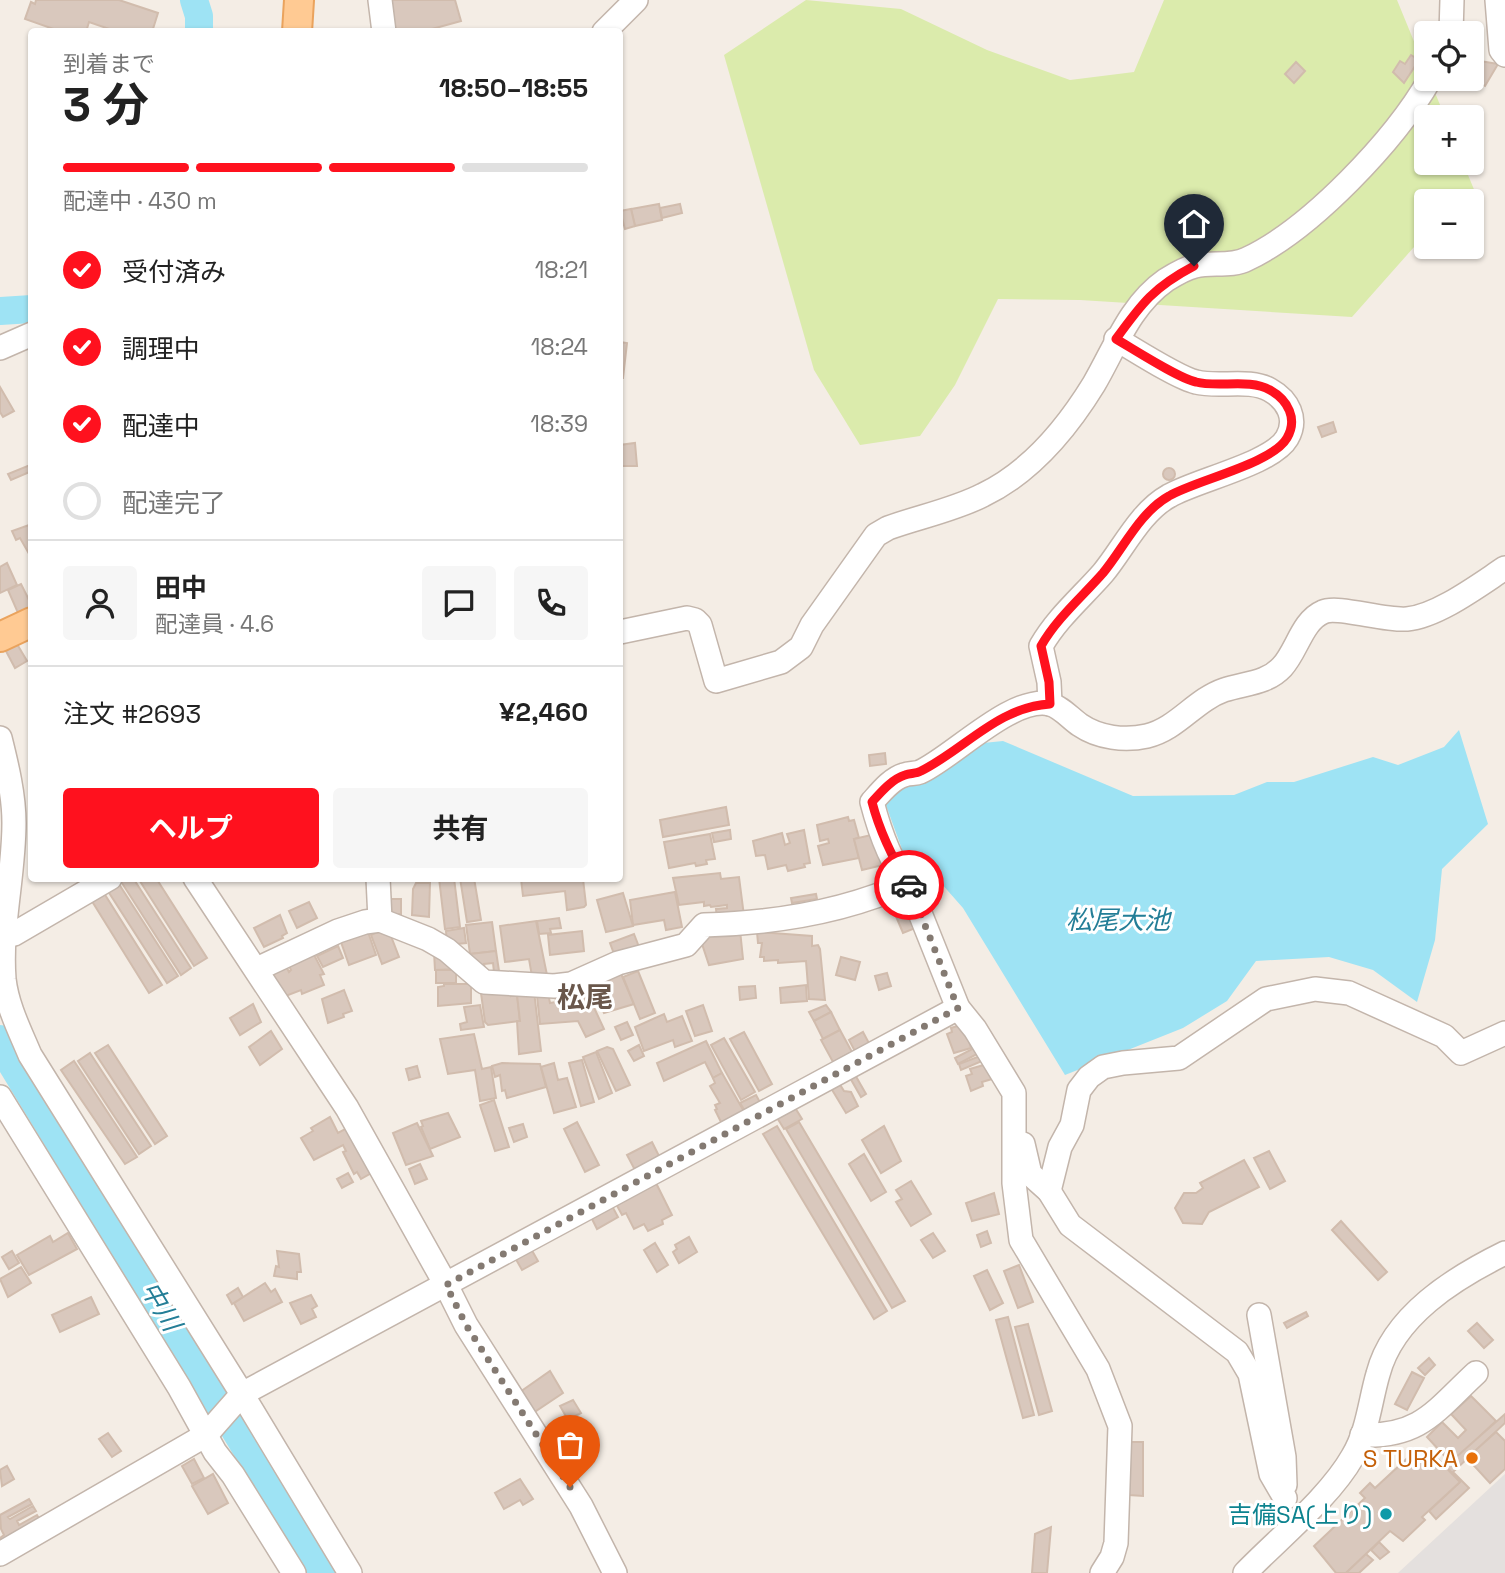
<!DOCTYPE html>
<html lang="ja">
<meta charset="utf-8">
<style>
body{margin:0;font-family:"Space Grotesk","Noto Sans JP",sans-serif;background:#f6f6f6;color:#222;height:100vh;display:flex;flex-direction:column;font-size:26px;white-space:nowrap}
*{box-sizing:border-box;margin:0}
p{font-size:23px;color:#767676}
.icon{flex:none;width:38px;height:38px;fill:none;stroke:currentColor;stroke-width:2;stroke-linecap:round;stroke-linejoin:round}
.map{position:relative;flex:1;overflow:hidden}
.side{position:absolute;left:28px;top:28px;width:595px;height:854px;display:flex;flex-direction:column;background:#fff;border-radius:7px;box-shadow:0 2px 5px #0004}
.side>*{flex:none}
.controls{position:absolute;left:1414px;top:21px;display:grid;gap:14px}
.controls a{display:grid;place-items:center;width:70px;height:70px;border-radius:7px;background:#fff;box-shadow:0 2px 5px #0004;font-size:35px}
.pin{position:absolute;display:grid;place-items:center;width:60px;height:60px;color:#fff;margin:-72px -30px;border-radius:50% 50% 50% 0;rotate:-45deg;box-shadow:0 0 7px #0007}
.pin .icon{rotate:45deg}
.courier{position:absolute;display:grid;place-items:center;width:70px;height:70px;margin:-35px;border:5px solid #ff111e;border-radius:50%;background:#fff;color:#222;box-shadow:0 2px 9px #0007}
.summary em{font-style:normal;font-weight:700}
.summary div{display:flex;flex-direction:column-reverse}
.summary{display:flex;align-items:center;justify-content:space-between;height:119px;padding:0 35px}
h1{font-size:46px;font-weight:700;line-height:52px}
.bar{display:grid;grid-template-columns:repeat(4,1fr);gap:10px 7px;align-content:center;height:84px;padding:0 35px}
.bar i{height:9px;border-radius:5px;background:#e0e0e0}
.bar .selected{background:#ff111e}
.bar p{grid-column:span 4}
.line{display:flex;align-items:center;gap:18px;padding:0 35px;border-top:2px solid #e0e0e0}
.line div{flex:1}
.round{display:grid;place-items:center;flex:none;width:74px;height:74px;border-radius:7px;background:#f6f6f6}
ol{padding:0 35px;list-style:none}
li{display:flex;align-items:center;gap:21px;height:77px}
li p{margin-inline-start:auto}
li .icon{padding:7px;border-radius:50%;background:#ff111e;color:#fff;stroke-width:4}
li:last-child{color:#767676}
li i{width:38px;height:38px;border:4px solid #e0e0e0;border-radius:50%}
.action{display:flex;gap:14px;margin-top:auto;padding:14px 35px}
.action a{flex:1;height:80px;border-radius:7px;background:#ff111e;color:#fff;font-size:28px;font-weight:700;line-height:80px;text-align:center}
.action a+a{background:#f6f6f6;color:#222}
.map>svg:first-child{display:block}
</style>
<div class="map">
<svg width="1505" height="1573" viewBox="0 0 1505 1573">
<rect width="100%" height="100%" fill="#f4ede5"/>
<polygon fill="#dbebac" points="806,0 901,9 987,50 1070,80 1134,72 1164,0 1397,0 1445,117 1426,117 1426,163 1463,163 1478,199 1472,228 1472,201 1426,201 1426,238 1422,238 1352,317 1080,300 998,299 955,385 920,436 860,445 814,370 724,55"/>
<polygon fill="#e4e0de" points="1505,1474 1505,1573 1398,1573"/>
<polygon fill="#9ee3f4" points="1459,730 1488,824 1442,869 1435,940 1417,1002 1373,970 1329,957 1256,961 1227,1001 1183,1028 1065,1075 963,908 933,874 903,852 883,797 973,744 1003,741 1133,796 1234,795 1267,782 1294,782 1373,757 1398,765 1444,747"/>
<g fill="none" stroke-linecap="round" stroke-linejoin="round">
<g stroke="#9ee3f4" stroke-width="28">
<polyline points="194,0 199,16 199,32"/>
<polyline points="0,311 32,309"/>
<polyline points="0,1039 3,1050 322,1573"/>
</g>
</g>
<g fill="#d9c8bd" stroke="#d1bcad" stroke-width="2">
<polygon points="36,0 119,0 158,13 152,32 118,32 89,22 86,32 62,32 25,19 31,2 35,4"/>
<polygon points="388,0 455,0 461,21 421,32 396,32"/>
<polygon points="1473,39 1481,41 1478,58 1472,57"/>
<polygon points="1411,55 1419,60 1404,83 1393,72 1400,61 1405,64"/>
<polygon points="1474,60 1498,64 1485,86 1471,79"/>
<polygon points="1296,62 1305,71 1294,83 1285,74"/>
<polygon points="659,204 662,220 635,226 631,209"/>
<polygon points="680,204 682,213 662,218 660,208"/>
<polygon points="631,209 635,226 625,229 620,211"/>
<polygon points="620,342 627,343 623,378 620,378"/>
<polygon points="0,387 14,411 3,417 0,412"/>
<polygon points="1333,422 1336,432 1322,437 1318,427"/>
<polygon points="635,443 637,466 620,466 620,445"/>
<polygon points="30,465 32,471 11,480 8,474"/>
<circle cx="1169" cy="474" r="6"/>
<polygon points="32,524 32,559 20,538 16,540 12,531"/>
<polygon points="7,563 17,585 0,593 0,567"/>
<polygon points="21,584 32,606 18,613 8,590"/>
<polygon points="17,644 27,661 15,668 6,651"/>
<polygon points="885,753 886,764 870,766 869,755"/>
<polygon points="726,807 729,825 663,837 660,820"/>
<polygon points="848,817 849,821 854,820 859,838 854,839 859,858 823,865 818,846 829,843 828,839 820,841 817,825"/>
<polygon points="730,830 731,839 714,842 712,833"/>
<polygon points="804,830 810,863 804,864 805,867 788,871 786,865 768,869 765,855 756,856 753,841 782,833 785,845 790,843 787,834"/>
<polygon points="710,834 715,859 706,860 707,864 696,866 695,863 669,868 664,842"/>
<polygon points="871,835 876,838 883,865 862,870 854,839"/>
<polygon points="720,873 721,879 739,877 744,916 717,920 716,909 727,908 727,905 711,907 710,905 704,906 704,902 679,905 673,878"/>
<polygon points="122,878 133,878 191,968 181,975 120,880"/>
<polygon points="138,878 156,878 207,958 194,966"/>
<polygon points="439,878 454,878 460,927 445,929"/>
<polygon points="460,878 474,878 481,920 467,922"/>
<polygon points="521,879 583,879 586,905 584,907 567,910 565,891 523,896"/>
<polygon points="117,881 178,976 167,983 106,888"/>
<polygon points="416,883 430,883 429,917 412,915 413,889"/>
<polygon points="102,890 162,985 149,993 90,898"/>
<polygon points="675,892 682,927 666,930 664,920 633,925 630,900"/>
<polygon points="623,893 633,926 606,932 597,900"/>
<polygon points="816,894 817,899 792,903 791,898"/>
<polygon points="902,896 910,908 895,914 890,901"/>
<polygon points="391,899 401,899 401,914 390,914"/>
<polygon points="309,902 317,918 297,928 289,911"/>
<polygon points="910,908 918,927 903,933 895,914"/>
<polygon points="280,915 287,933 282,936 283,938 264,947 254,928"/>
<polygon points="559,918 561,928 550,929 551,933 539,934 537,921"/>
<polygon points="536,921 548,980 533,982 529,959 505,962 500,926"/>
<polygon points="492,922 496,951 470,954 466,925"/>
<polygon points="464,928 466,943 447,945 446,931"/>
<polygon points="384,929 389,931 399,957 382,964 371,935"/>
<polygon points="740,930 743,959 709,965 701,941 718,931"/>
<polygon points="582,931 584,951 550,955 548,935"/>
<polygon points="368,932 376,955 349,965 341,942"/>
<polygon points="757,932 812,936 812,946 818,945 820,949 825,1000 809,999 806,961 778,963 778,960 764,961 764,957 760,957 762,943 758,943"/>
<polygon points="634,934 641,952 616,959 610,943"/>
<polygon points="338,946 343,958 323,967 317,956"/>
<polygon points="311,949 324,974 320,975 324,985 302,994 301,990 283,997 270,968 284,962 289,972 291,970 287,961"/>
<polygon points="496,951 499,971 494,972 493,963 484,964 486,977 471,965 470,954"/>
<polygon points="434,952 460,969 435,970"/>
<polygon points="841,957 860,962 855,980 836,975"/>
<polygon points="619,969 634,1004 604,1013 591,983"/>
<rect x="436" y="970" width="20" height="13"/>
<polygon points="638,971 655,1013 640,1019 623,977"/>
<polygon points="887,973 891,986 879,990 875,976"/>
<polygon points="444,984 471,984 471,1003 438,1006 438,987 444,986"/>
<polygon points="806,985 807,1001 781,1003 780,988"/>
<polygon points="480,986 510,991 511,996 517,995 520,1021 488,1025 485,1022"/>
<polygon points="755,986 756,998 740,1000 739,987"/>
<polygon points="344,990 352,1011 343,1014 344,1017 328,1023 322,999"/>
<polygon points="510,991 534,991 541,1051 519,1054 517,1021 520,1021 517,995 511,996"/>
<polygon points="572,991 574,1003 587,997 590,999 604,1029 586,1037 578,1021 540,1024 537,996 548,993 550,1003 556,1002 555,993"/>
<polygon points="253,1004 261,1022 240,1035 230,1018"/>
<polygon points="480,1005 484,1027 461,1030 460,1024 467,1022 464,1007"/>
<polygon points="703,1005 712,1031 695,1036 686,1011"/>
<polygon points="826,1005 831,1012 814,1021 809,1012"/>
<polygon points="831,1012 840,1030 823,1039 814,1021"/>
<polygon points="664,1014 667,1022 682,1016 692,1041 675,1047 673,1040 644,1051 635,1027"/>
<polygon points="627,1022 633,1035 621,1040 615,1027"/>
<polygon points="964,1024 971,1048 954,1053 947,1034 952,1032 951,1028"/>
<polygon points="840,1030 852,1052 833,1062 821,1040"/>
<polygon points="271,1031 282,1049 260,1065 249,1047"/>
<polygon points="744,1032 772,1084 759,1091 730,1039"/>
<polygon points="863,1032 870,1045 856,1053 849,1040"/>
<polygon points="474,1034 482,1069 491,1067 496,1098 480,1101 475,1070 448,1074 440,1039"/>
<polygon points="724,1038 755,1092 741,1100 711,1045"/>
<polygon points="706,1041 722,1073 713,1078 705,1062 664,1081 657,1063"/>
<polygon points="108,1045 167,1136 155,1144 95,1053"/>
<polygon points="639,1045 644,1056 634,1061 628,1051"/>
<polygon points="607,1047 613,1049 630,1085 616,1091 597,1051"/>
<polygon points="976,1047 979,1053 958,1064 955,1058"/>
<polygon points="596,1052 612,1093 599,1099 583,1057"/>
<polygon points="90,1053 151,1146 139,1154 78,1061"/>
<polygon points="980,1056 982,1061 961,1070 959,1064"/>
<polygon points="582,1060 594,1102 581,1106 569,1063"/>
<polygon points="74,1061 137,1157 125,1164 61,1070"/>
<polygon points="502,1063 540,1064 546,1087 507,1098 505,1090 502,1091 500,1075 495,1077 492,1066"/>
<polygon points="554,1063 558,1080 567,1078 576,1107 554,1113 541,1067"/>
<polygon points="987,1064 992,1079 982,1082 983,1086 971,1091 966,1076 972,1074 970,1069"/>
<polygon points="417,1066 420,1077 409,1080 406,1069"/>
<polygon points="722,1073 746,1115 724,1128 715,1110 717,1109 715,1105 720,1103 710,1086 715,1083 713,1078"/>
<polygon points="854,1073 866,1094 861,1097 849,1076"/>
<polygon points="839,1083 844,1091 851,1092 858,1106 846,1113 831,1088"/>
<polygon points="756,1095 763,1108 748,1116 740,1103"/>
<polygon points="494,1100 509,1147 495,1151 480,1105"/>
<polygon points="794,1106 802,1119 784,1129 776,1116"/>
<polygon points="448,1113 460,1137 430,1149 421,1127 423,1126 421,1121"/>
<polygon points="330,1117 338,1133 349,1127 373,1172 361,1179 357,1172 354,1174 343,1152 346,1151 343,1145 314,1160 301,1138 313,1131 311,1128"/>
<polygon points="577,1122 599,1165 585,1172 564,1129"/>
<polygon points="799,1122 905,1301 892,1308 786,1129"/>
<polygon points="417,1123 433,1156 406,1165 393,1133"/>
<polygon points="523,1124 527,1137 514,1142 509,1128"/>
<polygon points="777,1126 887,1311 874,1319 763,1134"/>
<polygon points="884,1126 901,1161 881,1173 862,1140"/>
<polygon points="652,1142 661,1160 636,1172 627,1155"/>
<polygon points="1269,1151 1285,1181 1270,1189 1254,1158"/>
<polygon points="864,1154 886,1192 871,1201 849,1164"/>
<polygon points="1244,1160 1259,1187 1209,1212 1202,1224 1183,1223 1175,1208 1184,1193 1196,1193 1203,1188 1200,1183"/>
<polygon points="420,1164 427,1179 415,1184 409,1169"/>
<polygon points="348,1173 353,1182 342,1188 337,1179"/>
<polygon points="911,1181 931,1214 911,1226 896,1202 902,1199 896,1190"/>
<polygon points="656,1183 672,1215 662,1220 663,1224 648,1231 644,1224 634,1229 626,1213 622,1215 615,1202"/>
<polygon points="994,1193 999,1214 972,1221 966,1203"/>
<polygon points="611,1204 618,1217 597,1229 590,1215"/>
<polygon points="1341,1221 1387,1272 1378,1280 1332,1230"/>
<polygon points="987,1231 991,1243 981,1247 977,1235"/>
<polygon points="68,1233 77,1249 29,1275 17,1255 50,1236 53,1242"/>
<polygon points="933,1233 945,1251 933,1258 921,1240"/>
<polygon points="689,1237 697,1252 679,1263 673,1252 677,1249 675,1245"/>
<polygon points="655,1243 668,1265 657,1272 644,1250"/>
<polygon points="530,1247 538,1261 522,1270 514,1256"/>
<polygon points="12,1251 19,1263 9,1269 2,1257"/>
<polygon points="277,1251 299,1254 301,1272 297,1272 297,1279 274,1276 276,1266 279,1267"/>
<polygon points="1019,1265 1033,1302 1018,1308 1004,1271"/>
<polygon points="21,1267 31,1283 8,1297 0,1279"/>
<polygon points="987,1270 1003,1303 990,1310 974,1276"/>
<polygon points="265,1283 271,1292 275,1289 282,1302 244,1321 234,1303"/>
<polygon points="238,1288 243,1297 232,1304 227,1295"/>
<polygon points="311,1295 317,1306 312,1309 316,1317 301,1324 290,1303"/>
<polygon points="91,1297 99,1314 60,1332 52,1315"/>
<polygon points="1306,1312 1308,1316 1287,1328 1284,1323"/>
<polygon points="1008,1317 1034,1415 1023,1418 996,1320"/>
<polygon points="1477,1323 1493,1340 1484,1348 1468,1331"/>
<polygon points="1028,1324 1052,1411 1039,1415 1015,1327"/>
<polygon points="1429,1358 1435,1365 1425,1375 1418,1368"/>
<polygon points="550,1371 563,1393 533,1413 520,1392"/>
<polygon points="1412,1372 1424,1378 1407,1410 1395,1404"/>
<polygon points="1471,1396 1496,1421 1451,1463 1427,1437 1442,1422 1458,1438 1466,1430 1451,1414"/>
<polygon points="573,1400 581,1413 568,1420 560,1406"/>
<polygon points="1505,1414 1505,1423 1453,1472 1469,1488 1436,1519 1429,1511 1460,1482 1446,1466"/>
<polygon points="1496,1432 1505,1441 1505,1469 1490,1483 1467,1458"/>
<polygon points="108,1433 121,1451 112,1457 99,1439"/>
<polygon points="1129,1442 1143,1442 1143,1496 1129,1495"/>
<polygon points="1430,1451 1460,1482 1422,1517 1425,1520 1403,1541 1390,1531 1346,1573 1336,1573 1314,1546 1365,1498 1360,1493 1370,1483 1375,1488 1414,1452 1421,1460"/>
<polygon points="194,1459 204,1478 192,1484 182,1466"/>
<polygon points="7,1466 14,1479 2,1486 0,1470"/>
<polygon points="213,1474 228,1503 208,1514 192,1486"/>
<polygon points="520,1479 533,1499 523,1505 520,1500 504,1509 495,1493"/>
<polygon points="29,1499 32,1504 8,1517 10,1519 33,1506 36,1511 17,1521 19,1525 37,1515 40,1520 0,1542 0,1538 4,1535 1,1529 0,1515"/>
<polygon points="1051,1527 1047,1573 1032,1573 1035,1534"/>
<polygon points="1379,1542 1389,1552 1380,1559 1371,1550"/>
<polygon points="1366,1554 1373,1560 1359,1573 1346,1573"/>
</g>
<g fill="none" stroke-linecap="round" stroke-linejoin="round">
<g stroke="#c3b5ab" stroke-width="26">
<g id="minor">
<polyline points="380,0 384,32"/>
<polyline points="1497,0 1501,50 1505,55"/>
<polyline points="604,32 636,0"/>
<polyline points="1451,33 1452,0"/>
<polyline points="0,348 32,334"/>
<path d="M620 632 687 618 695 620 700 625 716 681 781 662 801 647 812 625 876 535 888 528C918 517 954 510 983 495 1031 472 1067 428 1094 384 1115 348 1130 305 1166 280 1174 275 1186 268 1195 266 1211 262 1232 267 1247 259 1311 229 1395 140 1430 79"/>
<path d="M1050 704 1049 682 1041 646C1057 618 1082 597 1103 573 1123 549 1140 512 1169 496 1196 480 1272 464 1287 438 1298 419 1288 400 1270 390 1249 378 1219 388 1196 382 1178 378 1135 350 1116 339"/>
<path d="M0 738C7 766 14 795 14 823 14 875 0 927 4 979 7 1006 20 1031 30 1055L242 1394 350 1573"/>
<polyline points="195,878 347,1108 446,1285 466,1325 581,1506 615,1573"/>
<polyline points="378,878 380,920"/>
<polyline points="0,938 14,934 110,878"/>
<path d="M257 969 338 931 365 922 380 920 428 939 447 950 484 982 554 986 571 984 618 963 686 945 704 925C774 923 845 912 908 883"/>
<polyline points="0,1097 179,1387 215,1452 233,1475 294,1573"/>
<polyline points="1023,1144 1030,1174 1049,1191 1070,1225 1237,1352 1250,1374 1271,1474 1285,1498"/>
<polyline points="1049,1191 1060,1147 1072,1125 1079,1090 1089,1077 1103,1067 1123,1063 1179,1058 1266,999 1315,989 1349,993 1444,1036 1461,1053 1505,1033"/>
<polyline points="1259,1315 1284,1457 1285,1485"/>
<path d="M1362 1435C1421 1437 1436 1410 1476 1373"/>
<polyline points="0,1554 206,1435 242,1394 958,1008"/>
<path d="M1102 1573 1112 1557 1116 1543 1120 1426 1098 1369 1021 1240 1014 1183V1093L975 1029 958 1008 908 883C890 862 879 829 872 802 881 792 891 779 904 775 909 773 915 774 920 772 952 758 1012 695 1050 704 1061 707 1071 719 1080 725 1099 738 1125 741 1147 736 1177 729 1195 700 1224 690 1245 683 1266 684 1282 667 1297 651 1302 621 1323 612 1337 605 1384 621 1407 619 1438 616 1479 585 1505 568"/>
<path d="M1245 1573C1279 1538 1330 1497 1353 1456 1368 1431 1370 1401 1378 1374 1393 1316 1454 1278 1505 1253"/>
</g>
</g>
<g stroke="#eaa35d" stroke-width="32">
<g id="major">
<polyline points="297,32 299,0"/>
<polyline points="0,637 32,622"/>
</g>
</g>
<use href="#minor" stroke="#fff" stroke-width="23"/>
<use href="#major" stroke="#ffca93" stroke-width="28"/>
</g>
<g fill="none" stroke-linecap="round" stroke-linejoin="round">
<polyline stroke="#847a72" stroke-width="7" stroke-dasharray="0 12.6" points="570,1487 466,1325 446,1285 958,1008 909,885"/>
<path stroke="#ff111e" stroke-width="9" d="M909 885C893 859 880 833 872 802 881 792 892 779 905 775 911 773 916 774 921 771 965 749 998 707 1050 704L1049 682 1041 646C1057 618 1082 597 1103 573 1123 549 1140 512 1169 496 1196 480 1272 464 1287 438 1298 419 1288 400 1270 390 1249 378 1219 388 1196 382 1178 378 1135 350 1116 339 1142 303 1154 287 1194 266"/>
</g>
<circle fill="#e8710a" stroke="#fff" stroke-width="2.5" cx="1472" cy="1458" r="7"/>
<circle fill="#0f9aa8" stroke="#fff" stroke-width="2.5" cx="1386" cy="1514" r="7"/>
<g text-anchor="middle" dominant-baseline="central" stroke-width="6" stroke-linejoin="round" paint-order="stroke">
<g font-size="24" fill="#c56008" stroke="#fff" text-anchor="end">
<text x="1458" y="1458">S TURKA</text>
</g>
<g font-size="24" fill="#0d838f" stroke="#fff" text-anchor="end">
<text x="1372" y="1514">吉備SA(上り)</text>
</g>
<g font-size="26" font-style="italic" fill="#237e97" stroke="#fff">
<text x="1118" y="920">松尾大池</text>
<text transform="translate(161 1306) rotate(59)">中川</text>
</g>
<g font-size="28" font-weight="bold" fill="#6a574b" stroke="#fff">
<text x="585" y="997">松尾</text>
</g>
</g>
</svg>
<div class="controls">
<a><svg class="icon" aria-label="locate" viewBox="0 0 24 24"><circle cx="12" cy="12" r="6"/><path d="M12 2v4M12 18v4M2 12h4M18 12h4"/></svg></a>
<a>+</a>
<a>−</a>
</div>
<div class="pin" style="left:570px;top:1487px;background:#ea580c"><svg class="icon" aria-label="bag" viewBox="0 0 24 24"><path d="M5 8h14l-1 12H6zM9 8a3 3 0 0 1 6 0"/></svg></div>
<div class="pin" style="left:1194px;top:266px;background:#1f2937"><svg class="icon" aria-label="home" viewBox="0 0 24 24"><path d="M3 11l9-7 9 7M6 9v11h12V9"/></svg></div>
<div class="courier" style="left:909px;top:885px"><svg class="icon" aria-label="car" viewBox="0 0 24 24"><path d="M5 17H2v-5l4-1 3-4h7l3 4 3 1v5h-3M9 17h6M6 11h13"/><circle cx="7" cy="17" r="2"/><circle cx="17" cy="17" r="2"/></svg></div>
<section class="side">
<div class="summary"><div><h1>3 分</h1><p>到着まで</p></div><em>18:50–18:55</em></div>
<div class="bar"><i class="selected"></i><i class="selected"></i><i class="selected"></i><i></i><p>配達中 · 430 m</p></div>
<ol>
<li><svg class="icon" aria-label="check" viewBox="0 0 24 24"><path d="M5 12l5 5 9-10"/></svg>受付済み<p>18:21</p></li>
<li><svg class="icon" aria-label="check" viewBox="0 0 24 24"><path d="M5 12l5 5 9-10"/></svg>調理中<p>18:24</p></li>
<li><svg class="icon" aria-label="check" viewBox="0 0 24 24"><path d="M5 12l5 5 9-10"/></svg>配達中<p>18:39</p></li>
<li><i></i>配達完了</li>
</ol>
<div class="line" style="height:126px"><a class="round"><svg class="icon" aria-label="person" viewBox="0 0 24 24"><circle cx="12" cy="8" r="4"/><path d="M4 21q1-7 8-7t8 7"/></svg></a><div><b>田中</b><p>配達員 · 4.6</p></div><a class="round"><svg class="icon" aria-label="chat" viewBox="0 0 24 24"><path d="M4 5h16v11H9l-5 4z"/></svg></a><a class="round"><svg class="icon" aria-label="phone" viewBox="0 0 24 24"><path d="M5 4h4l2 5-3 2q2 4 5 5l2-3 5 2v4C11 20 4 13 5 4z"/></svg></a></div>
<div class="line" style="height:91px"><div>注文 #2693</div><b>¥2,460</b></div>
<div class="action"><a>ヘルプ</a><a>共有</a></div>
</section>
</div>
